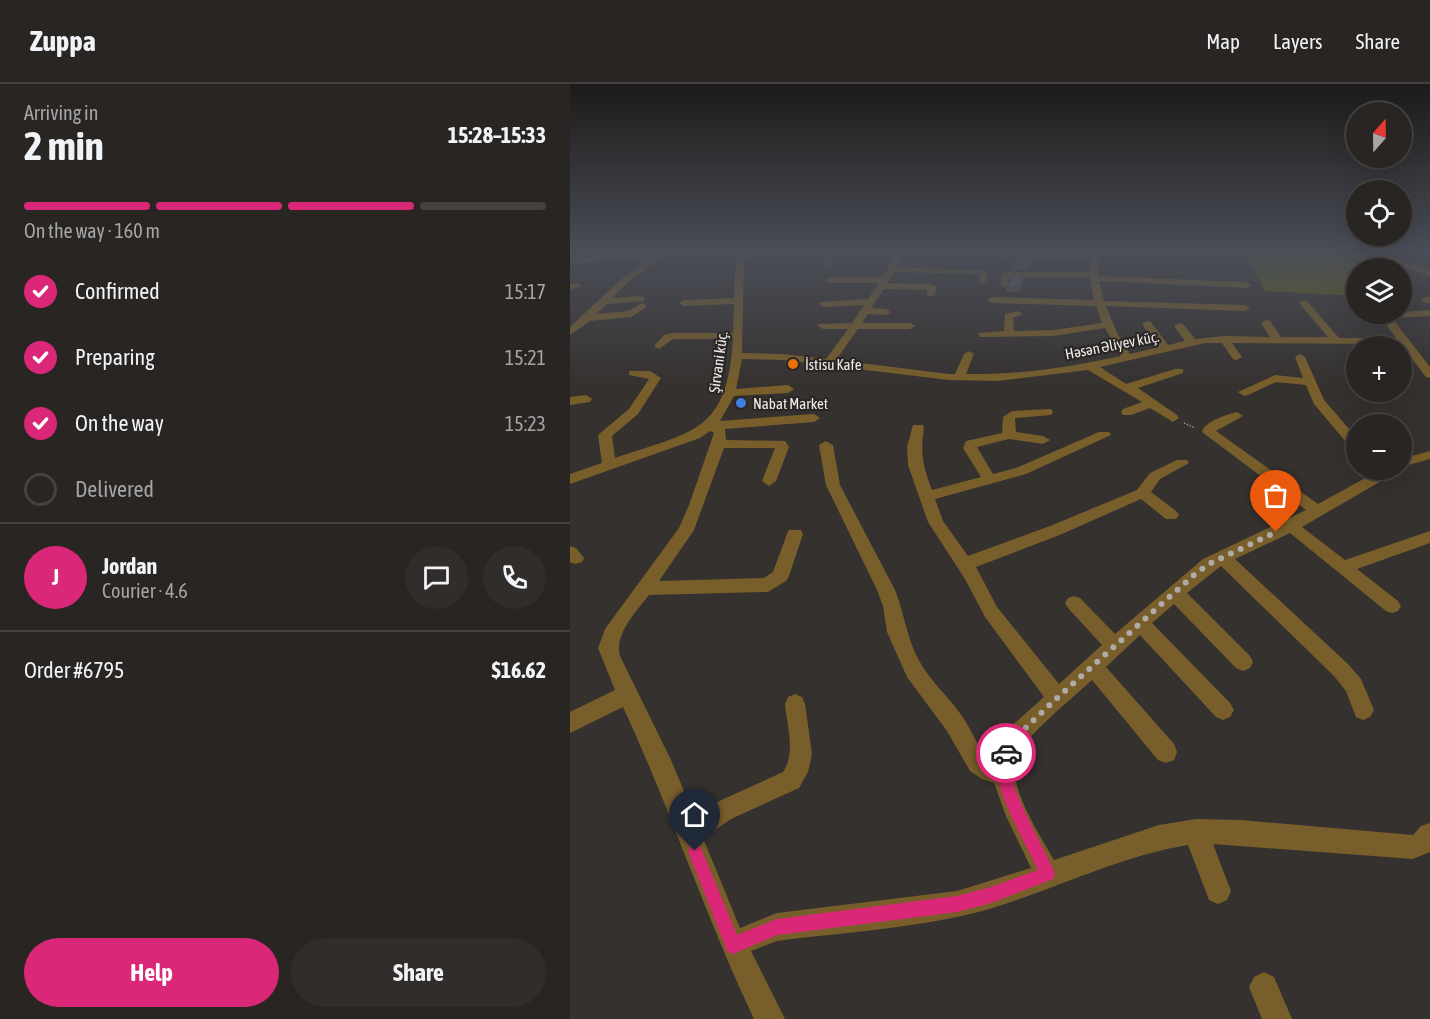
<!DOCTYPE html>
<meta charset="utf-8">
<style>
body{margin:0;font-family:"Asap Condensed",sans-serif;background:#302d2b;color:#f1f3f6;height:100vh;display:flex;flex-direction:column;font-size:22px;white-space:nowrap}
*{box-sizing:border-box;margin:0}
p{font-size:20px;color:#a5a5a6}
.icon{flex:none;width:33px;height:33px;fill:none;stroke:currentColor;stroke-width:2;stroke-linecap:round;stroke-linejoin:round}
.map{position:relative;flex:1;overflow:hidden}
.drawer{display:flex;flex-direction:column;background:#282523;width:570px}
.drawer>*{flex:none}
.needle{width:39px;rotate:20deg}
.controls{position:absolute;left:776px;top:18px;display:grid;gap:12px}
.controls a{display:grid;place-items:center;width:66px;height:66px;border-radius:50%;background:#282523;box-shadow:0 6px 24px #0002,0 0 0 2px #444241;font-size:30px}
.pin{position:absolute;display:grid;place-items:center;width:51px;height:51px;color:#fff;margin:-62px -26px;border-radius:50% 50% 50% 0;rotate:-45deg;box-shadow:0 0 6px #0007}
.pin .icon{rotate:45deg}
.courier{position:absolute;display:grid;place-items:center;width:60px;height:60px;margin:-30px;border:4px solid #db2777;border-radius:50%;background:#fff;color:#222;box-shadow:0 2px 8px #0007}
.headline em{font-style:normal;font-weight:700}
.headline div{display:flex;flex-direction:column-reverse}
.headline{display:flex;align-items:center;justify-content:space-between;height:102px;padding:0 24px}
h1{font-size:39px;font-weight:700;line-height:45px}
.bar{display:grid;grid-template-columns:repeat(4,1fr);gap:9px 6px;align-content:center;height:72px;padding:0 24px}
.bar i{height:8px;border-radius:4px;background:#444241}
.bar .active{background:#db2777}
.bar p{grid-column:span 4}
.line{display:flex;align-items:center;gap:15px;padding:0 24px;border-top:2px solid #444241}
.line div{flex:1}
.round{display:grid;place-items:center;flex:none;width:63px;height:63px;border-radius:32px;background:#302d2b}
ol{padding:0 24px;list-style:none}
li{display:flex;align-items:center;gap:18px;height:66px}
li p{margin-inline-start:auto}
li .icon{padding:6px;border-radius:50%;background:#db2777;color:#fff;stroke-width:4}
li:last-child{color:#a5a5a6}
li i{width:33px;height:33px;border:3px solid #444241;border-radius:50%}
.button{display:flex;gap:12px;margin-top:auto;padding:12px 24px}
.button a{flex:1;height:69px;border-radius:36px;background:#db2777;color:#fff;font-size:24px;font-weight:700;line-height:69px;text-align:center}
.button a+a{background:#302d2b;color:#f1f3f6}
header{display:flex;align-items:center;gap:36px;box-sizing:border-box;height:84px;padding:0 30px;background:#282523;border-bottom:2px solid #444241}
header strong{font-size:28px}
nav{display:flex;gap:33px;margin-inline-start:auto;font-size:21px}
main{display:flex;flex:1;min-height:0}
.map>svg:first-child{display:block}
</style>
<header>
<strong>Zuppa</strong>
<nav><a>Map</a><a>Layers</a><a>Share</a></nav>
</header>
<main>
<section class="drawer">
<div class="headline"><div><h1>2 min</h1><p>Arriving in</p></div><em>15:28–15:33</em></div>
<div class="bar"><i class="active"></i><i class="active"></i><i class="active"></i><i></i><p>On the way · 160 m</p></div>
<ol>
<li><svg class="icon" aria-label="check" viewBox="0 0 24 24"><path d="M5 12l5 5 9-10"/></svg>Confirmed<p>15:17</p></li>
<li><svg class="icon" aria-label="check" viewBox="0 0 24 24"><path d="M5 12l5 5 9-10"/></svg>Preparing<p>15:21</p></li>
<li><svg class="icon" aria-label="check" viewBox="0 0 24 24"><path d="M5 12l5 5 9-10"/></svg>On the way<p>15:23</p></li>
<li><i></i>Delivered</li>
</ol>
<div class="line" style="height:108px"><b class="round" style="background:#db2777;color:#fff">J</b><div><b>Jordan</b><p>Courier · 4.6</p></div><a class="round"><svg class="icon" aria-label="chat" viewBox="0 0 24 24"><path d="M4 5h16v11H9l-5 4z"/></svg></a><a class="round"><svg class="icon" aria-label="phone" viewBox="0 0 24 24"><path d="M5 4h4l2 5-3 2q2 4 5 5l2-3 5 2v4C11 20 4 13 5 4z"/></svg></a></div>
<div class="line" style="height:78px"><div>Order #6795</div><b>$16.62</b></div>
<div class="button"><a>Help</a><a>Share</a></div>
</section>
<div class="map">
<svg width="860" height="935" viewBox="0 0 860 935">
<rect width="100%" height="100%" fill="#35312f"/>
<polygon fill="#5a610a" points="674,170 798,170 801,184 786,184 786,212 695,207"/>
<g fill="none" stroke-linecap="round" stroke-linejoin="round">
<polyline stroke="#918e8c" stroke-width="1.5" stroke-dasharray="1.5 1.5" stroke-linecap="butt" points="614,339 625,344"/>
<g fill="#785e2a" fill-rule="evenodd">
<polygon points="96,170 56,200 42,214 71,212 74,213 74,217 37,220 26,230 58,227 72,219 77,222 75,224 61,233 20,237 0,251 0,243 50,196 80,175 44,175 0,180 0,176 44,171"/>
<path d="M166 170H192L174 174 172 269 213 270 256 275 278 245H253L248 242 249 240 282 239 294 221 254 223 249 220 251 218 298 215 309 199H259L256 198V194L313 193 326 170H334L328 183 418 187 417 197 413 200 409 197 410 190 325 188 318 199 362 200 366 203 365 211 357 213V206L314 205 301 224 316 225 321 228 316 231 298 230 292 239H340L345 242 340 245H288L266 276 379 290H385L394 270 399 267 404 270 396 290C448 291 501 283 551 272L535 244 483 252 409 253V249L434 247 435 230 448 227 453 230 443 234 444 247 483 246 532 239 526 222 422 219 417 216 422 213 524 216 520 193 439 194 438 204 431 202V192L437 188H520V174H431L420 170H528V192L677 198 681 201 677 204 529 197 534 217 675 221 680 224 675 227 536 222 548 251 560 270 589 263 572 240 577 237 581 238 598 261 615 257 604 242 609 239 613 240 625 255 654 252 700 253 691 239 696 236 700 237 711 253H758L729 219 734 216 737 217 769 254H826L809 230 860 226V232L822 234 860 283V294L856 293 831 260 662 259 672 273 667 276 663 275 652 259H635L530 283 556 300 605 285H613V289L568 304 607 331 609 334 603 338 580 324 561 331H553L551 328 553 325 572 318 518 286 428 297 379 296 213 276 172 275 166 305 218 301 224 305 218 309 164 312 150 337 244 330 250 334 244 338 155 345 156 356 215 357 219 363 206 397 199 402 192 397 205 364H154L124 446 89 497 194 494 203 488 217 450 219 446H231L233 450 219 492 216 497 198 508 79 511C66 528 44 550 50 572L101 676 124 731 145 719 213 688C226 669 217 642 215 620L218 613 225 610 232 613 235 620 242 670 238 688 229 704 161 735 133 754 170 844 207 829 387 807 461 784 436 732 424 699 412 695 400 687 377 647 337 593 317 548 313 522 307 506 256 401 249 361 256 357 263 361 270 401 325 506C335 531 337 557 351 580 363 600 381 615 394 635 403 649 409 667 423 676L438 645 474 613 415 533 395 495 358 438 338 381 337 363 343 341H353L354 344C350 368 353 383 362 406L411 393 393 364 396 357 432 349 433 333 442 327 481 325 483 328 481 331 445 334 446 348 473 352 480 356 473 360 439 355 407 363 423 390 446 384 529 348H539L541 351 456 390 365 415 373 437 398 472 480 442 567 406 580 389 607 376H617L619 379 590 395 581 408 606 427 609 431 606 435H596L571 415 492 450 406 483 427 523 489 600 532 561 498 524 495 519 498 514 504 512 510 514 545 550 633 475 736 426 632 348C635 337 656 331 667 328L673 332 646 347 748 420 810 386H827L825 389 732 443 775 476 860 447V459L787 485 828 517 831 522 828 527 822 529 816 527 720 449 665 475 778 580 791 595 804 626 800 633 793 636 786 633 776 607 764 592 651 482 617 509 680 572 683 578 680 584 673 587 666 584 604 520 582 539 660 619 664 626 660 633 653 636 646 633 570 551 536 583 604 660 607 668 604 676 596 679 588 676 522 596C504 613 453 653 446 675 437 702 471 753 484 776L589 741 626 735 670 736 843 751 851 742 860 739V768L843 775 643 760 661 807 657 816 648 820 639 816 618 761C550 772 486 805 419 825 353 844 275 848 207 857L181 867 215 935H184C135 832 101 726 53 623L0 649V628L45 606 28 564 35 545 109 444 119 421 144 349 140 347 130 354 0 400V390L32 379 28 351 59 325 79 295 59 291V287H80L91 294 68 330 42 352 45 374C124 347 157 349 163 255H103L89 265 84 262 94 251 103 249H163L164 220 114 222 109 219 114 216 164 214Z"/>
<polygon points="259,170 267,170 261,182 258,182 254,180"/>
<polygon points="759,170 767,170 778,195 786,199 786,206 771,198 763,179 688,175 684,173 688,171 761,174"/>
<polygon points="802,170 814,170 860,186 860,192"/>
<polygon points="0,200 7,199 11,202 0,206"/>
<polygon points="856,213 860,213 860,219 853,218 851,216"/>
<polygon points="730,270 735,273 754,316 786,353 786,365 781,364 744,320 736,301 706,298 678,311 674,312 668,308 705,291 733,294 725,273"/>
<polygon points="16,311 22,315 20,318 0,321 0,313"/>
<polygon points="860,367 860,375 831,383 831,375"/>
<polygon points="0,462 6,464 14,474 12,478 6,480 0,478"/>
<polygon points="694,888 704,893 722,935 692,935 679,903 684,893"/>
</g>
</g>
<g fill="#585452">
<polygon points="459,175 457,186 444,186 444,180"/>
<polygon points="454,191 454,196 450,208 436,208 436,203"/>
</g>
<g fill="#66625f" stroke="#474542" stroke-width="1.5">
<polygon points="446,174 459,175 457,180 444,180"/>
<polygon points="454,191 450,203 436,203 440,199 441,192"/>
</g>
<linearGradient id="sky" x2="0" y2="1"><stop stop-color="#1d1b1a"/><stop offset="0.56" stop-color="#4b4e58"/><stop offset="1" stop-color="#4b4e58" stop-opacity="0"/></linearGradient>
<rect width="860" height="301" fill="url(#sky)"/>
<path fill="#db2777" d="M436 663 441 665C445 675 439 687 444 702 454 730 470 757 483 785L485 790 483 795 421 819 387 828 207 851 163 870 157 867 118 767 120 762 125 760 130 762 167 851 207 835 387 812 421 803 468 786C457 763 428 711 427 688 426 681 429 671 431 665Z"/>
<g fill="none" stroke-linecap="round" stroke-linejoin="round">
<polyline stroke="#aeaba9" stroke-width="6" stroke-dasharray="0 10.8" points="436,669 446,653 487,614 625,490 639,480 706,448"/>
</g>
<circle fill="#e8710a" stroke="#2a2725" stroke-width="2" cx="223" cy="280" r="6"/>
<circle fill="#3f7fe0" stroke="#2a2725" stroke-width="2" cx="171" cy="319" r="6"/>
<g text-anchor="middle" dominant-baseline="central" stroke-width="4.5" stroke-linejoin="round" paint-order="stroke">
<g font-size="15" fill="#efedeb" stroke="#2a2725">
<text transform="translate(542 261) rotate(-11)">Həsən Əliyev küç.</text>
<text transform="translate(148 278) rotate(-82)">Şirvani küç.</text>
</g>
<g font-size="15" fill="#efedeb" stroke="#2a2725" text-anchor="start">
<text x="235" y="280">İstisu Kafe</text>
<text x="183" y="319">Nabat Market</text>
</g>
</g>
</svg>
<div class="controls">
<a><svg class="needle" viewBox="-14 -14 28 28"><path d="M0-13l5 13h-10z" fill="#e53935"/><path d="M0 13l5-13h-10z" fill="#a5a5a6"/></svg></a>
<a><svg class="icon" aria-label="locate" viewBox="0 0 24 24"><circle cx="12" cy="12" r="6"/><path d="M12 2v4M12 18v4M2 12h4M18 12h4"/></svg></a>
<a><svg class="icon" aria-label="layers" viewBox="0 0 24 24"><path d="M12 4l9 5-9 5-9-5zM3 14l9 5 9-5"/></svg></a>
<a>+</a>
<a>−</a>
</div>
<div class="pin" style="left:706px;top:448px;background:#ea580c"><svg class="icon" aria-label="bag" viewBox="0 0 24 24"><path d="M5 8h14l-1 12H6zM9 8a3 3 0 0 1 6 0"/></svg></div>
<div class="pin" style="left:125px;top:767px;background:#1f2937"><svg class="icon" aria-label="home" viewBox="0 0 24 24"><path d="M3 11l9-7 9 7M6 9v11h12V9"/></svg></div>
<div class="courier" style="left:436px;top:669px"><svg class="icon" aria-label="car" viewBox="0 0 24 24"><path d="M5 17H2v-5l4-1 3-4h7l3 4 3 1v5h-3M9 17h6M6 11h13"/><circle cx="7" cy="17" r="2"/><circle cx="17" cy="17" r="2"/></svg></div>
</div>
</main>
